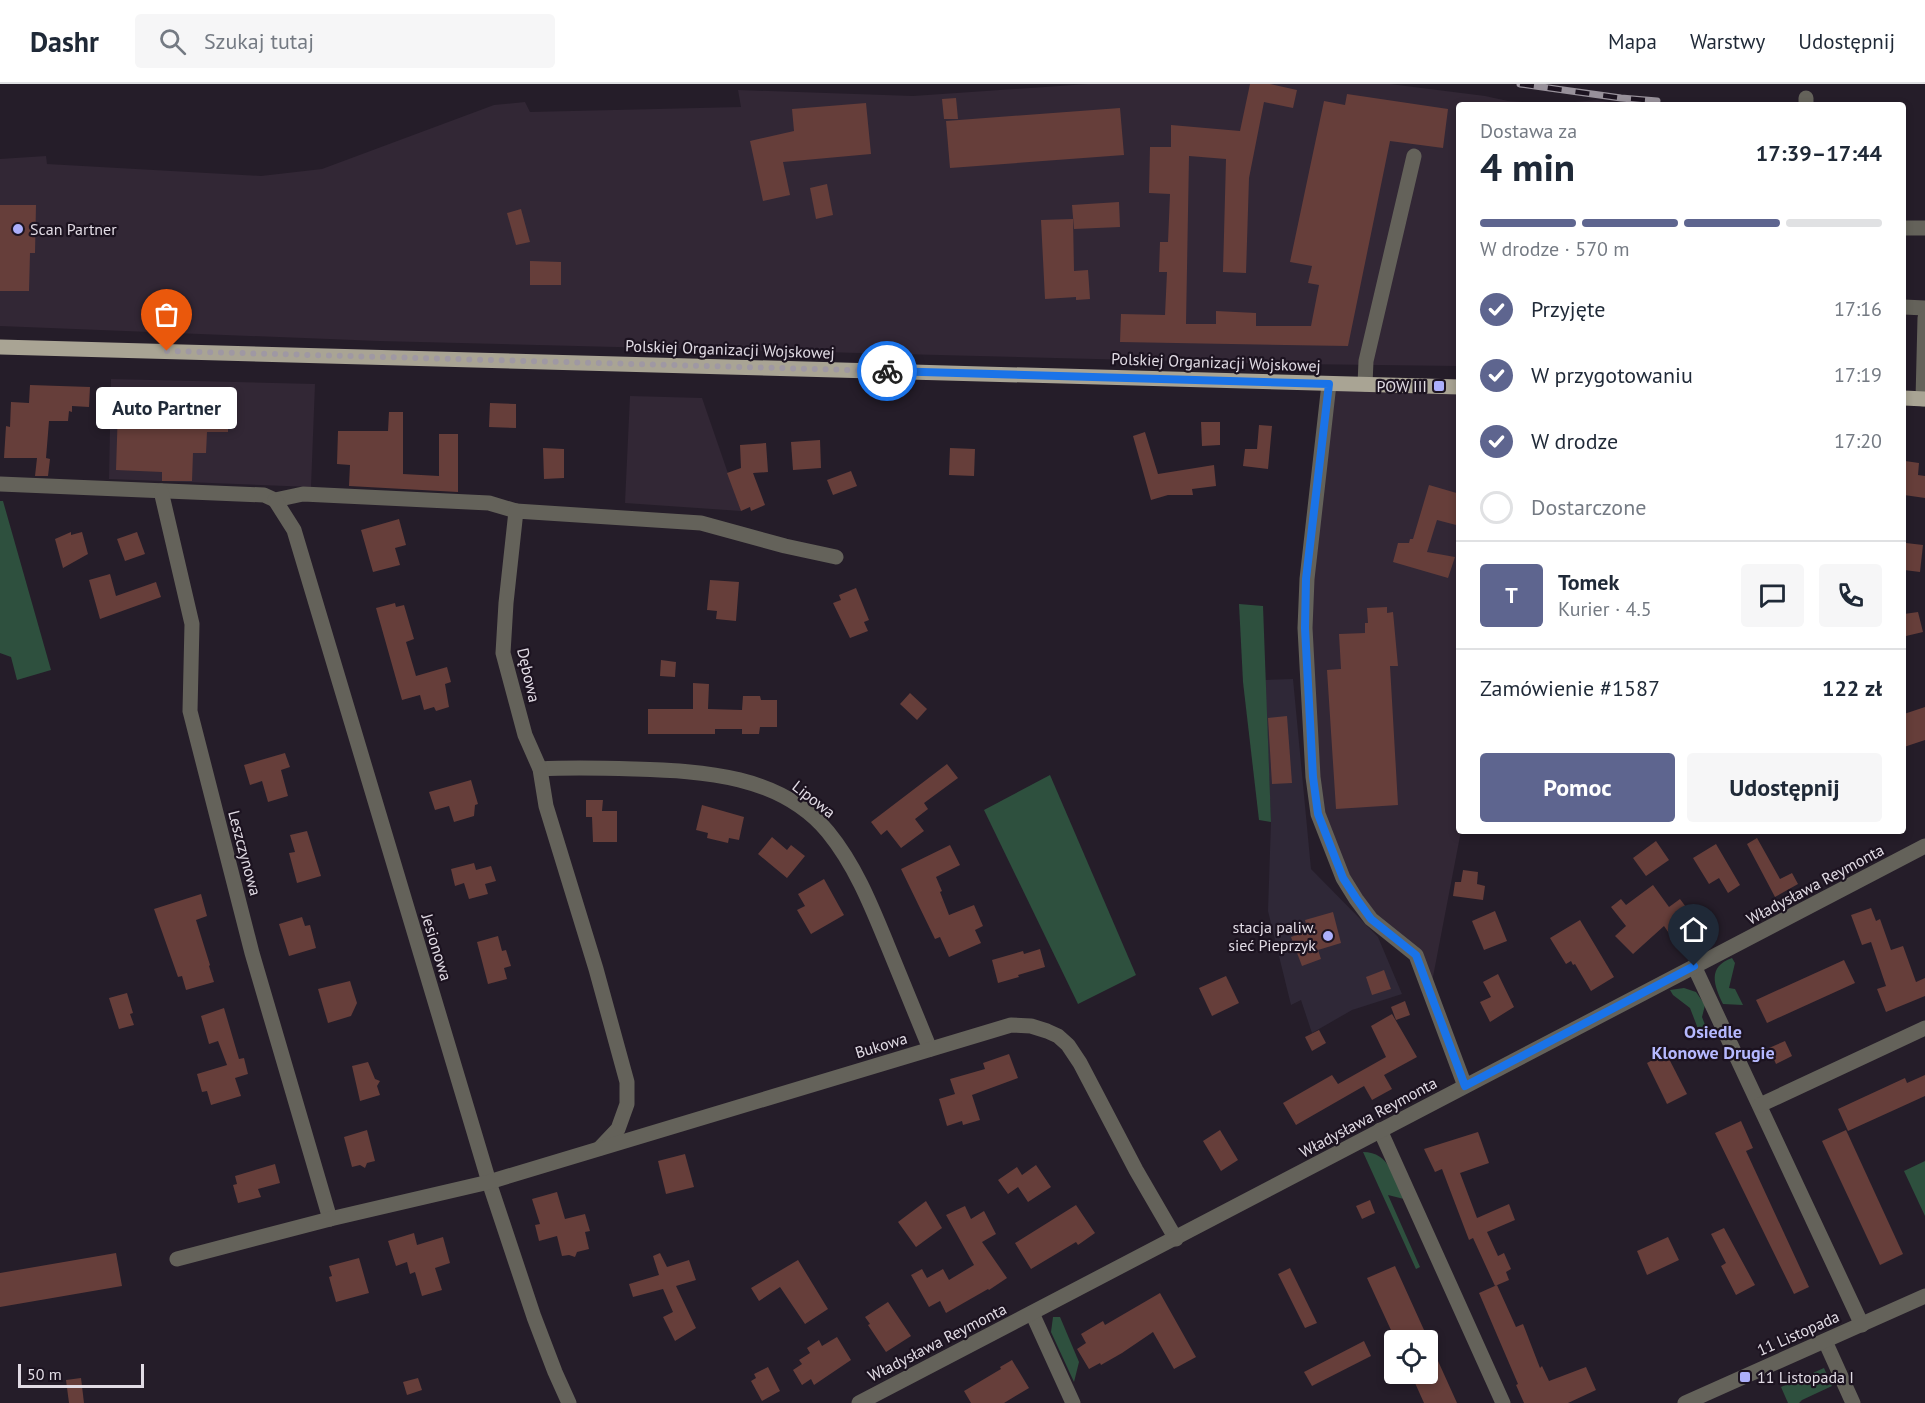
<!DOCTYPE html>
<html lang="pl">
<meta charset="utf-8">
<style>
body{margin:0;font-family:"PT Sans",sans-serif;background:#f6f6f7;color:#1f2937;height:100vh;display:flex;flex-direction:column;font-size:22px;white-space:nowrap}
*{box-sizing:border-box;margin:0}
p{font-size:20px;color:#747a83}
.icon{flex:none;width:33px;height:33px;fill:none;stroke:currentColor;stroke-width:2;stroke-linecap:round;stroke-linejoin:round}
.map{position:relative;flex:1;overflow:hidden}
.details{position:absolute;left:1456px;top:18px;width:450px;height:732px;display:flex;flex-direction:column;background:#fff;border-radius:6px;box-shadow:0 3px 9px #0003}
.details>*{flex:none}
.buttons{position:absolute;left:1384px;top:1246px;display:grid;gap:12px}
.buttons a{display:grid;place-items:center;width:54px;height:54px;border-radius:6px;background:#fff;box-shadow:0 3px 9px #0003;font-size:30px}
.scale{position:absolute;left:18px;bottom:15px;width:126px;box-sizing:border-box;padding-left:6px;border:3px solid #e1dbe4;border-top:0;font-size:16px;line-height:21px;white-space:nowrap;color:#e1dbe4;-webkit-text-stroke:4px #1c1320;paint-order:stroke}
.pin{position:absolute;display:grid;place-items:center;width:51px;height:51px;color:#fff;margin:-62px -26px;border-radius:50% 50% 50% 0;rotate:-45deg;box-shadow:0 0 6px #0007}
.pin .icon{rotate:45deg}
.courier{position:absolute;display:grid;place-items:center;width:60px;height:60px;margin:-30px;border:4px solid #1a73e8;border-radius:50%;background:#fff;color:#222;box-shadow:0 2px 8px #0007}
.bubble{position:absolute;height:42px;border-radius:6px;background:#fff;box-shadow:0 3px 9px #0003;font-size:20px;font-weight:600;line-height:42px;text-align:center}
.overview em{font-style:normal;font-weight:600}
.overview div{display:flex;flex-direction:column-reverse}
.overview{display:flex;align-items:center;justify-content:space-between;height:102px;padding:0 24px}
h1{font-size:39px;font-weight:600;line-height:45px}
.bar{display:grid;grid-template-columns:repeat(4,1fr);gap:9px 6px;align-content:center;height:72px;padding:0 24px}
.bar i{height:8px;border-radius:4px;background:#e0e1e3}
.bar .on{background:#5e658f}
.bar p{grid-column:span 4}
.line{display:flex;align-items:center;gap:15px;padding:0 24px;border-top:2px solid #e0e1e3}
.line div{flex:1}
.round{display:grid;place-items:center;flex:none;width:63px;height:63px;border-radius:6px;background:#f6f6f7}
ol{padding:0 24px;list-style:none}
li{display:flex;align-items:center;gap:18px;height:66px}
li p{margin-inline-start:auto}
li .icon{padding:6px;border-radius:50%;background:#5e658f;color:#fff;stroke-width:4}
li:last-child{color:#747a83}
li i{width:33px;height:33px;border:3px solid #e0e1e3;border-radius:50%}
.action{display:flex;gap:12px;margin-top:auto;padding:12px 24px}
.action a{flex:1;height:69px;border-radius:6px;background:#5e658f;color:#fff;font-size:24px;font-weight:600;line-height:69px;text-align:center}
.action a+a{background:#f6f6f7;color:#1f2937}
header{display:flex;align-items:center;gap:36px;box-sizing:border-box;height:84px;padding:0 30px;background:#fff;border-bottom:2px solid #e0e1e3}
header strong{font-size:28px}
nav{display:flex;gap:33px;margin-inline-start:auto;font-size:21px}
.search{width:420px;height:54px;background:#f6f6f7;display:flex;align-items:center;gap:15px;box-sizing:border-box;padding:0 21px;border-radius:6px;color:#747a83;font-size:22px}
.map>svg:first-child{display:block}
</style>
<header>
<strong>Dashr</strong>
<div class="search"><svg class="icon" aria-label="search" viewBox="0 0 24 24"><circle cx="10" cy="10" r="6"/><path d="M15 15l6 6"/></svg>Szukaj tutaj</div>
<nav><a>Mapa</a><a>Warstwy</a><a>Udostępnij</a></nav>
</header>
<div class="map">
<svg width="1925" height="1319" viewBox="0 0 1925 1319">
<rect width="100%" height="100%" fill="#251d29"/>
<polygon fill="#2f2837" points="1293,595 1311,785 1378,853 1402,910 1352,926 1312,949 1301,916 1291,921 1268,827 1271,738 1265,596"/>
<g fill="#322735">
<polygon points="1088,0 1390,0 1485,12 1508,17 1552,20 1597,16 1626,21 1460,21 1459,282 1296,280 379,257 0,242 0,75 46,72 47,80 261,92 322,85 494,21 525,18 530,28 741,23 738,6 913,12"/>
<polygon points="111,295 315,300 311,403 109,395"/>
<polygon points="1328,306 1459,310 1460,747 1461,747 1432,898 1371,835 1318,730 1305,544"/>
<polygon points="630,312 702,314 741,427 625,419"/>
</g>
<g fill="#2e503e">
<polygon points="0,417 3,417 51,586 17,596 11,573 0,569"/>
<polygon points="1239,520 1263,522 1271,738 1259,736 1243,598"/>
<polygon points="1050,691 1136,891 1078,920 984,726"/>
<path d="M1732 874 1735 879 1729 904 1735 905 1743 921 1723 920C1714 901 1707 883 1732 874Z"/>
<polygon points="1684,904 1696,908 1705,921 1702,933 1707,946 1700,950 1690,924 1673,911 1670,906"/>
<path d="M1363 1068C1390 1068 1394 1095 1404 1115L1388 1111 1420 1183 1416 1185Z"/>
<polygon points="1925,1077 1925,1132 1904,1087"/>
<polygon points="1053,1233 1060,1233 1079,1278 1074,1298 1051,1248"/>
<polygon points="1824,1284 1832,1302 1802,1316 1799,1319 1788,1319 1781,1303"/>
</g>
<g fill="#663e3a">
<polygon points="1250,0 1270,0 1297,6 1293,24 1264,18 1249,94 1246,189 1223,188 1226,75 1189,72 1186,240 1216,240 1216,227 1256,229 1256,242 1311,242 1319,201 1308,199 1312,182 1290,178 1324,17 1345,21 1347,10 1448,25 1443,64 1390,57 1348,262 1120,258 1121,230 1165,231 1167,188 1159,188 1160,158 1168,158 1170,110 1149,109 1150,63 1171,63 1171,41 1240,47"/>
<polygon points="956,14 958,35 944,35 942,15"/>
<polygon points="866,19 871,70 783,78 790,111 763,117 750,57 794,47 792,25"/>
<polygon points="1120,24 1124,71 950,84 946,37"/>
<polygon points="827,100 833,131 816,135 810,104"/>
<polygon points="1119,118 1120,143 1074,145 1072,121"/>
<polygon points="0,121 36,121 35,169 30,169 29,207 0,207"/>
<polygon points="521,125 530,158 516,161 507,129"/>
<polygon points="1073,135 1074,187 1088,186 1090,215 1076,216 1076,213 1045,215 1041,136"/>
<polygon points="530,177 561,178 561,201 530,201"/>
<polygon points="30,301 90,303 89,323 72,322 72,328 69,327 68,337 49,337 46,374 50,375 48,392 35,392 37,374 4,374 6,342 10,343 11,318 29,319"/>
<polygon points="490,319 516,320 516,344 489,343"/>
<polygon points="167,320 197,321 201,327 211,321 227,321 232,330 228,333 228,348 207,348 206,369 193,369 192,397 162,397 162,388 116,386 118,325 167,326"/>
<polygon points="389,328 403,328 403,390 439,392 439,350 458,350 458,408 349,402 350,381 337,380 338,347 388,347"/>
<polygon points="1201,338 1220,338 1220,361 1202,362"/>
<polygon points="1259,341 1272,342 1268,385 1243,382 1245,365 1257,365"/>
<polygon points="1145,348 1158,390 1214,381 1216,402 1192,405 1193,411 1168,411 1151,416 1133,352"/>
<polygon points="820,356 821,384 793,386 791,358"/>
<polygon points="766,359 768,388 753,389 765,421 751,427 750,423 741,427 727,389 741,384 740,361"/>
<polygon points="543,364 564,365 564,394 544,395"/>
<polygon points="950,364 975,365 974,392 949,391"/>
<polygon points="1905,377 1919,379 1918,391 1925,392 1925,414 1904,411"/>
<polygon points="851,387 857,402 833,411 827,396"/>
<polygon points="1429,401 1460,410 1460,442 1437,436 1427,468 1455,473 1448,494 1393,478 1398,459 1409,459 1410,455 1413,455"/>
<polygon points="399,435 406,461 395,464 400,481 373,488 361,446"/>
<polygon points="71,448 71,451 82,448 88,470 63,484 55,455"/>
<polygon points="137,448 145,470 125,477 117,455"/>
<polygon points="1906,459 1923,461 1920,488 1904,486"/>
<polygon points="110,490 116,512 156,498 161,513 100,535 89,496"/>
<polygon points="710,496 739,498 736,537 716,535 717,527 707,526"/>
<polygon points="856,504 869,536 864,538 868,547 850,554 833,519 841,516 839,511"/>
<polygon points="395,519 396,523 404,521 414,555 406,558 416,592 447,583 451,598 445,600 449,623 436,627 434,623 424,626 420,611 402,616 376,524"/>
<polygon points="1387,523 1387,529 1393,528 1398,582 1390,582 1398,721 1336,725 1327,586 1341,585 1339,550 1365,549 1365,539 1368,539 1367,524"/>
<polygon points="1918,528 1923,548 1906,552 1904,542 1904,530"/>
<polygon points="661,576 676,578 675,593 660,592"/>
<polygon points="693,599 709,600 708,625 742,626 743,612 760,612 761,616 777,616 777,643 760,643 759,650 742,650 742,645 715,645 715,650 648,650 648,625 693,625"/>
<polygon points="910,609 927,625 917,636 900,620"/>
<polygon points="1925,623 1925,656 1904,663 1904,630"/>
<polygon points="1287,632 1292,699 1272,700 1268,634"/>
<polygon points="285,669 290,683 281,686 288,712 268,718 262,697 250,701 244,681"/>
<polygon points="947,680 958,694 924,719 928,725 915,735 924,747 901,764 887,746 881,751 871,738"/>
<polygon points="471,696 478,720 475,721 474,732 454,738 449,722 435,726 429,708"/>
<polygon points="586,716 603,716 602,727 617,727 617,758 593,758 592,733 586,733"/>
<polygon points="702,721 744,733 739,756 729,754 728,759 707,754 708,749 696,746"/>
<polygon points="307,747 321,792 297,799 289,769 295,768 290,751"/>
<polygon points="772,753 787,766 791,761 805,772 787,794 758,770"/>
<polygon points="1757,754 1780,795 1792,789 1798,800 1775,813 1747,760"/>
<polygon points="1656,757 1669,776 1646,792 1633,774"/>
<polygon points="1716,760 1740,801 1728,809 1719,794 1709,800 1693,774"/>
<polygon points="950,761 960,781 936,793 942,807 940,808 949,831 974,821 983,842 975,846 981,859 949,873 940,853 935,855 901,785"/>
<polygon points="474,779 476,786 491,782 496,797 485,800 488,810 469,815 464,799 455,802 451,785"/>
<polygon points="1463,786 1478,788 1477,800 1485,802 1483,816 1453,812 1455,798 1461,798"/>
<polygon points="824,795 844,831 811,850 797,826 805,822 798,810"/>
<polygon points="1653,801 1669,823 1680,815 1697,838 1673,855 1664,842 1633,870 1615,852 1626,842 1611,823 1621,815 1626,821"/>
<polygon points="201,810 207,832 196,836 210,881 209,882 214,898 186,906 182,892 178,893 154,825"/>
<polygon points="1871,824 1876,837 1880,835 1891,866 1903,862 1916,898 1925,894 1925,912 1886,928 1877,905 1886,902 1871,858 1862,861 1851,831"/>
<polygon points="1495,827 1507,857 1484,866 1472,837"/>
<polygon points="1333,828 1341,859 1318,866 1321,875 1302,882 1291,853 1308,847 1305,836"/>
<polygon points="302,833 305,842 310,841 316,864 289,872 279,840"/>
<polygon points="1580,836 1614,893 1591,907 1575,880 1573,881 1571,877 1566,880 1550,854"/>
<polygon points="498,852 502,867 506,866 511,882 504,884 507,895 488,900 477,858"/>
<polygon points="1040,865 1045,883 1018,891 1019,893 998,899 992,876 1023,867 1024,870"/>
<polygon points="1844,876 1855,899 1767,939 1756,916"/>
<polygon points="1384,886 1391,905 1372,911 1366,893"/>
<polygon points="1498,890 1514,923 1490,938 1480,918 1491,913 1483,898"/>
<polygon points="1226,892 1239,919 1212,932 1199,904"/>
<polygon points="350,897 357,919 351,932 328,939 318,905"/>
<polygon points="127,909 133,929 130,930 134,941 119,945 109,914"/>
<polygon points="1405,917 1410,931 1396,936 1391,923"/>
<polygon points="224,924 239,975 244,974 248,990 235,994 241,1012 211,1021 207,1007 202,1008 197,990 227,981 218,957 209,960 201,932"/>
<polygon points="1392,930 1417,973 1384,991 1392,1005 1372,1016 1364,1002 1296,1041 1283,1019 1332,991 1338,1000 1386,973 1371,942"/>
<polygon points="1319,946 1326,959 1312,967 1305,953"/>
<polygon points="1785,957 1792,972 1776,980 1769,964"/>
<polygon points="1666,969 1687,1010 1667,1020 1647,979"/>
<polygon points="1009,970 1018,994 972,1011 980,1036 963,1041 962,1037 947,1042 939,1015 955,1010 950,995 985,985 983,979"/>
<polygon points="368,978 375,995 380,997 377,1002 380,1011 360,1017 352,982"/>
<polygon points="1925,991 1925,1012 1848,1047 1838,1025 1905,994 1907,999"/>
<polygon points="1741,1037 1753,1064 1746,1067 1809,1203 1794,1210 1715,1049"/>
<polygon points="367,1046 375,1077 367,1079 365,1084 360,1081 352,1083 344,1053"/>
<polygon points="1220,1046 1238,1076 1221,1087 1203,1057"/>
<polygon points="1846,1046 1903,1170 1880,1181 1822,1057"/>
<polygon points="1478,1048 1489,1079 1460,1089 1477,1134 1509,1120 1515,1136 1487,1148 1498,1172 1504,1169 1511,1185 1506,1188 1509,1196 1495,1202 1473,1154 1469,1156 1442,1085 1435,1088 1424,1065"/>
<polygon points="685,1070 694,1103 666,1110 658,1077"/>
<polygon points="275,1080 280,1099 258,1105 261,1113 238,1119 233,1101 237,1100 235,1092"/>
<polygon points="1036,1081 1051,1103 1028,1118 1018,1103 1008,1110 998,1096 1017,1083 1022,1091"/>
<polygon points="557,1108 565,1135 585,1130 590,1147 585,1148 589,1165 577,1168 575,1173 569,1171 562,1172 557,1152 539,1157 535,1141 540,1140 532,1115"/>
<polygon points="1370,1116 1375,1129 1362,1135 1356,1122"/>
<polygon points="926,1117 942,1144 916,1163 898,1138"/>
<polygon points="1076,1121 1095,1149 1078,1161 1076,1158 1031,1185 1015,1159"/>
<polygon points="965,1122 971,1135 984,1127 996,1150 982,1158 1007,1194 989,1206 988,1205 946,1229 940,1217 929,1223 911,1191 922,1185 927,1194 943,1185 949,1196 974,1181 946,1131"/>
<polygon points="1724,1144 1755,1201 1736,1211 1721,1182 1726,1179 1711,1150"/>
<polygon points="414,1149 417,1161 443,1153 450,1179 435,1184 442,1206 422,1212 415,1188 410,1190 407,1178 396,1182 388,1157"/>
<polygon points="1668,1153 1679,1176 1647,1191 1637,1167"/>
<polygon points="116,1169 122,1202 0,1223 0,1189"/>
<polygon points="660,1169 667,1183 689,1176 696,1196 676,1202 696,1244 675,1257 663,1233 673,1228 663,1205 633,1213 629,1200 659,1191 653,1172"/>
<polygon points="359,1174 369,1209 336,1218 329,1193 332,1192 329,1182"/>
<polygon points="798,1176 828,1225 805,1240 780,1203 759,1217 751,1204"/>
<polygon points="1395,1182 1429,1257 1457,1319 1424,1319 1411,1290 1428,1290 1428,1257 1396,1257 1367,1194"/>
<polygon points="1290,1184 1317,1239 1305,1244 1278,1190"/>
<polygon points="1497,1201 1516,1243 1523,1240 1540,1284 1542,1282 1549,1297 1586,1283 1596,1306 1568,1319 1524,1319 1516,1301 1518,1300 1479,1209"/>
<polygon points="1160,1209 1196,1273 1174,1285 1153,1248 1122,1269 1101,1281 1100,1279 1089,1285 1077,1265 1086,1259 1081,1250 1103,1237 1105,1241"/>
<polygon points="888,1218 911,1252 886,1268 868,1241 870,1240 865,1233"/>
<polygon points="837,1253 851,1276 814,1301 811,1295 802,1301 793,1286 802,1280 799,1276 810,1269 807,1264 819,1256 822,1262"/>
<polygon points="1364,1257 1371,1272 1312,1302 1304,1288"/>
<polygon points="1012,1276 1029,1304 1004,1319 971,1319 964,1307 1001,1285 1000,1283"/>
<polygon points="768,1283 780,1307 762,1317 751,1297 756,1294 754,1290"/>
<polygon points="81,1294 84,1319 69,1319 66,1296"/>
<polygon points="418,1294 422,1306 407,1311 403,1298"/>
</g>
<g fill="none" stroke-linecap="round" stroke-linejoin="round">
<g stroke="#64625a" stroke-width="15">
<polyline points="1806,14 1806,21"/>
<polyline points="1904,144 1925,144"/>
<polyline points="1904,223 1925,224"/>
<polyline points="1329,300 1307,495 1305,544 1313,693 1318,730 1343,794 1356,815 1371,835 1416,871 1465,1002"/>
<polyline points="1365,300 1366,277 1414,72"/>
<polyline points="1923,315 1925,234"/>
<polyline points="0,400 264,411 275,416 303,410 489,419 516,427"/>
<polyline points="161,407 192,540 190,627 252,869 330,1135"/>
<polyline points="275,416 294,446 489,1098 534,1233 555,1288 569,1319"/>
<path d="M540 685C572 683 603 684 635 685 703 687 781 691 828 748 855 781 871 821 887 860 901 895 916 930 930 965"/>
<polyline points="1694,882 1862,1241"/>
<polyline points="1760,1021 1925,944"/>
<polyline points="1380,1046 1503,1319"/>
<polyline points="600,1064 618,1045 627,1020 627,998 596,885 546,722 540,685 525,651 503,569 506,519 516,427 701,439 785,462 836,473"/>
<polyline points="177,1175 330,1135 489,1098 1011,941 1031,942 1047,947 1058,952 1068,961 1080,979 1136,1086 1176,1155"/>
<polyline points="1032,1229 1073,1319"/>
<polyline points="1825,1257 1853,1319"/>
<polyline points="859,1319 1925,762"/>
<polyline points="1685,1319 1925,1212"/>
</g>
<g stroke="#a9a494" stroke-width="15">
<polyline points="0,263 1460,303"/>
<polyline points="1904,314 1925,315"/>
</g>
<g stroke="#98919b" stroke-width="7">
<polyline id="rail" points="1520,0 1621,14 1657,17"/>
</g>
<use href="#rail" stroke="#1c1320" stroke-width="4.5" stroke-dasharray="14" stroke-linecap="butt"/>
</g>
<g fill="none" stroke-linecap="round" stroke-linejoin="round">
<polyline stroke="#9f98a3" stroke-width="6" stroke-dasharray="0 10.8" points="167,267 887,287"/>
<polyline stroke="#1a73e8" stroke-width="8" points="887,287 1329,300 1306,495 1305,544 1313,693 1318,730 1343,794 1356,814 1371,835 1416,871 1465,1002 1694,882"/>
</g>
<g fill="#acaffb" stroke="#1c1320" stroke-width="2">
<circle cx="18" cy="145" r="6"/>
<rect x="1433" y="296" width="12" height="12" rx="3"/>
<circle cx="1328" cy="852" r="6"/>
<rect x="1739" y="1287" width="12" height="12" rx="3"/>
</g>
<g text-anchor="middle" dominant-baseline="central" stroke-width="4.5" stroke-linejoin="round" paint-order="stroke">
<g font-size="16" fill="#e1dbe4" stroke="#1c1320" text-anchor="start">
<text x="30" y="145">Scan Partner</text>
<text x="1427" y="302" text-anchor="end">POW III</text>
<text x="1316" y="843" text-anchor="end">stacja paliw.<tspan x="1316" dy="18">sieć Pieprzyk</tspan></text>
<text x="1757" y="1293">11 Listopada I</text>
</g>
<g font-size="16" fill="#e1dbe4" stroke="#1c1320">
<text transform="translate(730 265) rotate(2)">Polskiej Organizacji Wojskowej</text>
<text transform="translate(1216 278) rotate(2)">Polskiej Organizacji Wojskowej</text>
<text transform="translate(529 591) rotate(77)">Dębowa</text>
<text transform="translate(814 715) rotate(38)">Lipowa</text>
<text transform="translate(245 769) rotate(75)">Leszczynowa</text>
<text transform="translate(1815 800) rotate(-28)">Władysława Reymonta</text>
<text transform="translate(437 863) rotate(73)">Jesionowa</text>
<text transform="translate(881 961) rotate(-17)">Bukowa</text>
<text transform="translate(1368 1033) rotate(-28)">Władysława Reymonta</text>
<text transform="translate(1798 1249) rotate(-24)">11 Listopada</text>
<text transform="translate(937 1258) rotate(-27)">Władysława Reymonta</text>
</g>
<g font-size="18" font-weight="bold" fill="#b5b8fe" stroke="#1c1320">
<text x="1713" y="947">Osiedle<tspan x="1713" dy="21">Klonowe Drugie</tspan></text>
</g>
</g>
</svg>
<div class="buttons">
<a><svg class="icon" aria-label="locate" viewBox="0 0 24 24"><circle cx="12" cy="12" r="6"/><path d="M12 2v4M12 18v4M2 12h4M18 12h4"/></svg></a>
</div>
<div class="scale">50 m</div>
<div class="pin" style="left:167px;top:267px;background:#ea580c"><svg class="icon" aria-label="bag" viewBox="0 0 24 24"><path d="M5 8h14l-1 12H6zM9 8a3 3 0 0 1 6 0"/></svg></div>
<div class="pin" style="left:1694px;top:882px;background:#1f2937"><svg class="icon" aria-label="home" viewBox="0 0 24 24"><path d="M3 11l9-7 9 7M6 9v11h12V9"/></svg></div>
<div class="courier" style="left:887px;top:287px"><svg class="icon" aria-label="bike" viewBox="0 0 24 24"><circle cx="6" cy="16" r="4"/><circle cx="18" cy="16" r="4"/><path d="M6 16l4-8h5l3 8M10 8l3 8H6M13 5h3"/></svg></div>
<div class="bubble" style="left:96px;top:303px;width:141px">Auto Partner</div>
<section class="details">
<div class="overview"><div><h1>4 min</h1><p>Dostawa za</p></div><em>17:39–17:44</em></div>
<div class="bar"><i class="on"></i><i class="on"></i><i class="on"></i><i></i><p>W drodze · 570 m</p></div>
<ol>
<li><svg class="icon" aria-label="check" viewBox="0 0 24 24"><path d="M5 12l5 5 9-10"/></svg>Przyjęte<p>17:16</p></li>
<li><svg class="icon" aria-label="check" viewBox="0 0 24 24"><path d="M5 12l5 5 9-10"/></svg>W przygotowaniu<p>17:19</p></li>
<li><svg class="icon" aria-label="check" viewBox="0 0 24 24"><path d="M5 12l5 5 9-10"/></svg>W drodze<p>17:20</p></li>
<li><i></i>Dostarczone</li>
</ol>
<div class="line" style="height:108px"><b class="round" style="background:#5e658f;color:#fff">T</b><div><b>Tomek</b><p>Kurier · 4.5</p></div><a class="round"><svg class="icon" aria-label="chat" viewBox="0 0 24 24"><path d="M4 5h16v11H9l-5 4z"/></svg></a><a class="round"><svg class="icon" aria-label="phone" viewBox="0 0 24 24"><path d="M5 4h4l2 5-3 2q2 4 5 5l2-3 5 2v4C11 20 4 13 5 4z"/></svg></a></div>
<div class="line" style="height:78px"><div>Zamówienie #1587</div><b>122 zł</b></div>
<div class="action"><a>Pomoc</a><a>Udostępnij</a></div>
</section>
</div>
